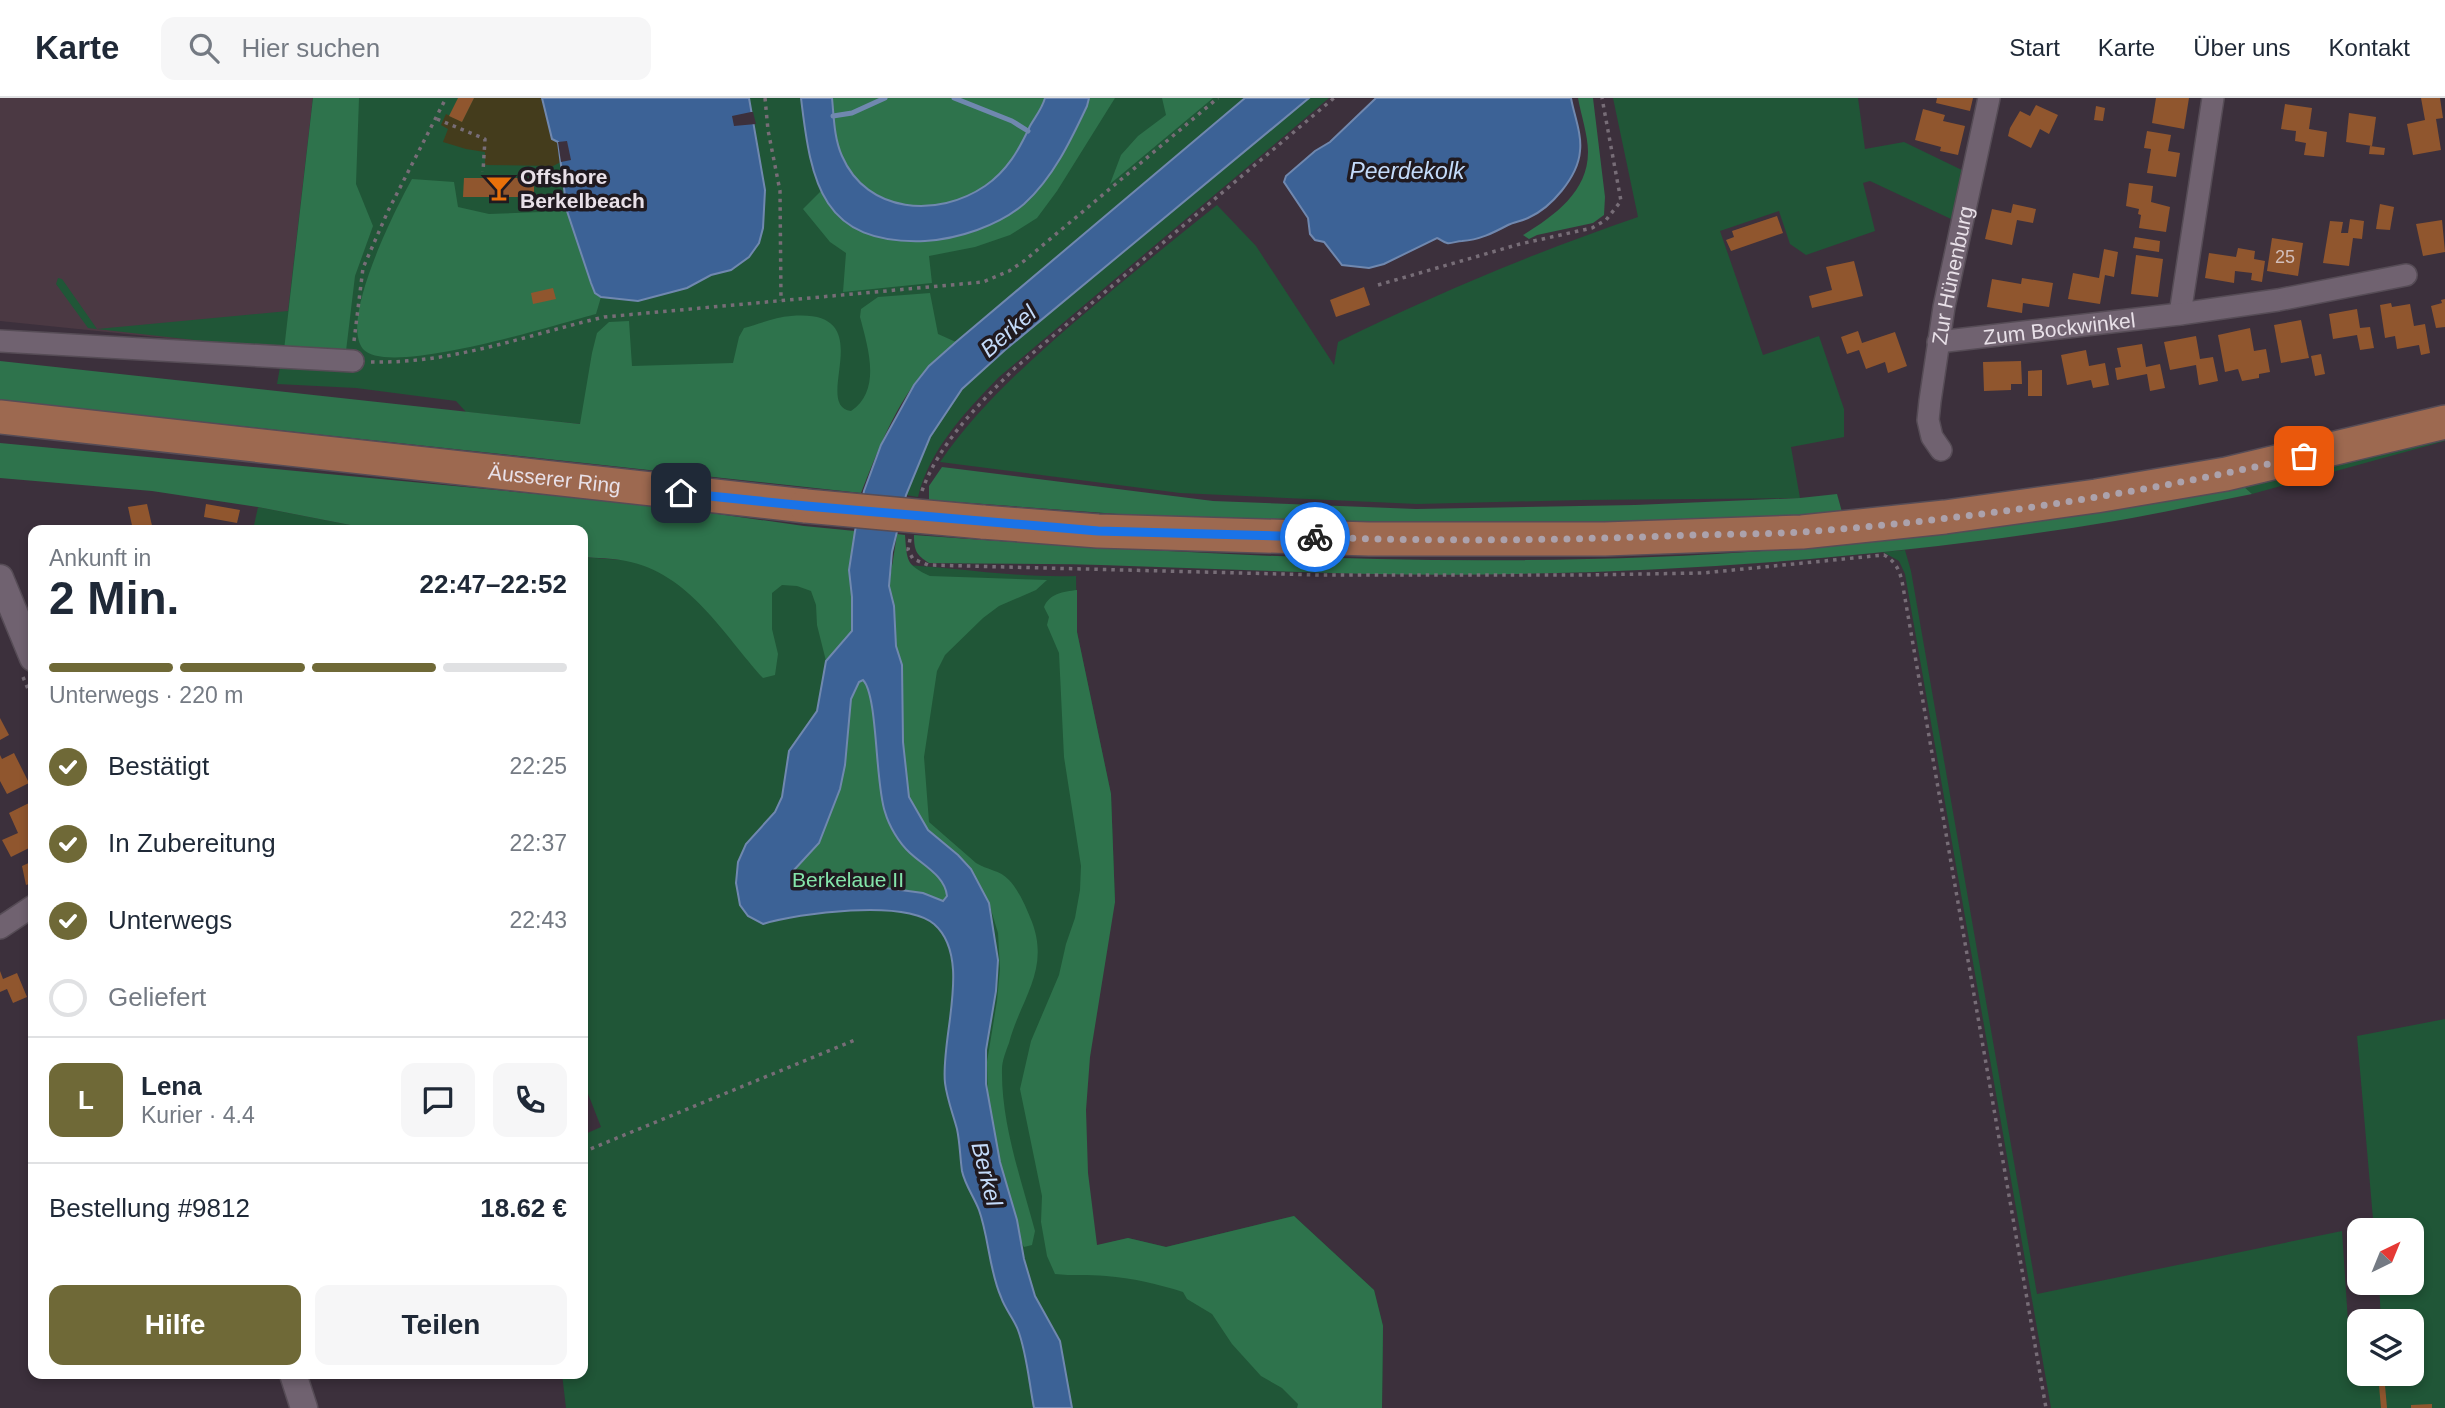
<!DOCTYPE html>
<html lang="de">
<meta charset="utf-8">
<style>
body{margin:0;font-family:Arial,sans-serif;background:#f6f6f7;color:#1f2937;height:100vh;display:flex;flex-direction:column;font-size:26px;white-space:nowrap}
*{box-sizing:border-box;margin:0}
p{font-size:23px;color:#747a83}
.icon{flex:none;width:38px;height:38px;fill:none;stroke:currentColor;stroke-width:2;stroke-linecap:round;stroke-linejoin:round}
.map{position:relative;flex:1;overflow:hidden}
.details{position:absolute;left:28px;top:427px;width:560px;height:854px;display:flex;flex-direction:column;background:#fff;border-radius:14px;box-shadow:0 4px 10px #0003}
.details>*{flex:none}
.needle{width:46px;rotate:43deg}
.tools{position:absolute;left:2347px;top:1120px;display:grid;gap:14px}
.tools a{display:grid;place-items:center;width:77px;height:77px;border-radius:14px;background:#fff;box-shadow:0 4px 10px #0003;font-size:35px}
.pin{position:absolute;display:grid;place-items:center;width:60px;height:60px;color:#fff;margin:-30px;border-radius:14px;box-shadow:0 4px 10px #0006}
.courier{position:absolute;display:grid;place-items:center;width:70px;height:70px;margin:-35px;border:5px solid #1a73e8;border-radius:50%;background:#fff;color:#222;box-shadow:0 2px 9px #0007}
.headline em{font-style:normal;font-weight:700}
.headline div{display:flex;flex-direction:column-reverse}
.headline{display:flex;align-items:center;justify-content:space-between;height:119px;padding:0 21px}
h1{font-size:46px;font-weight:700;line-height:52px}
.bar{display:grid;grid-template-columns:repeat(4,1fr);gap:10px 7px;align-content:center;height:84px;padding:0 21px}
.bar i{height:9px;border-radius:5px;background:#e0e1e3}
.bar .selected{background:#6f6937}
.bar p{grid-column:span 4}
.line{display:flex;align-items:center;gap:18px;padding:0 21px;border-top:2px solid #e0e1e3}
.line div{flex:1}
.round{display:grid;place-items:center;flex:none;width:74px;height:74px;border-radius:14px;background:#f6f6f7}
ol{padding:0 21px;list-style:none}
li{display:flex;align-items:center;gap:21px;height:77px}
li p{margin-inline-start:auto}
li .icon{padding:7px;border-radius:50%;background:#6f6937;color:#fff;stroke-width:4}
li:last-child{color:#747a83}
li i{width:38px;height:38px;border:4px solid #e0e1e3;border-radius:50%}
.cta{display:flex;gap:14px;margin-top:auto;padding:14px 21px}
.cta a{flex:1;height:80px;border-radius:14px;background:#6f6937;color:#fff;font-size:28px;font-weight:700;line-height:80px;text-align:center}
.cta a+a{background:#f6f6f7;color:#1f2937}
header{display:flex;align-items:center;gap:42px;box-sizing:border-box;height:98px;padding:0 35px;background:#fff;border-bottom:2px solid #e0e1e3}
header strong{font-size:33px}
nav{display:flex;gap:38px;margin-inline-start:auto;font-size:24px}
.search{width:490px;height:63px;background:#f6f6f7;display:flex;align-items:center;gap:18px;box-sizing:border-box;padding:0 24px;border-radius:14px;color:#747a83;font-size:26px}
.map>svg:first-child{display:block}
</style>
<header>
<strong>Karte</strong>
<div class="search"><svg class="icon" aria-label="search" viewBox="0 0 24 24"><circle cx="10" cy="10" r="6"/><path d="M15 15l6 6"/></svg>Hier suchen</div>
<nav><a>Start</a><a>Karte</a><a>Über uns</a><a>Kontakt</a></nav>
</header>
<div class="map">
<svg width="2445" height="1310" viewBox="0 0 2445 1310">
<rect width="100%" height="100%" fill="#3c303c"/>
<polygon fill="#4b3943" points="0,0 313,0 284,252 0,223"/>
<g fill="#205637">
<polygon points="313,0 542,0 552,41 558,44 567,114 638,203 687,190 711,177 731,172 749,159 765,92 749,0 801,0 812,72 1087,8 1089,0 1245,0 956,244 943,239 862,355 582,320 581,326 466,314 456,303 356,290 277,286 283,252 88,230 56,186 58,180 62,181 67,188 97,231 288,213"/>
<path d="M1309 0H1329L999 279C966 313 929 352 918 399L906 397 930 339 962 291 1005 252Z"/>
<path d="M1613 0H1858L1865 51 1904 44 1966 74 1951 121 1870 83 1863 85 1875 133 1806 157 1790 146 1779 113 1720 133 1763 257 1819 238 1844 311V339L1791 349 1800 400 1582 402 1417 406 1180 395 940 364C979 308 1026 266 1077 222 1123 183 1169 145 1217 107L1256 148 1334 267 1338 244C1435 196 1536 154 1638 119Z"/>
<polygon points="2445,337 2445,343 2252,396 2242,387"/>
<polygon points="258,409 376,432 253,432"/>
<polygon points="1905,452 1911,473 2037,1196 2342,1133 2349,1239 2359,1239 2359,1276 2412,1276 2412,1223 2381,1223 2379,1185 2412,1185 2412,1132 2374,1132 2357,938 2445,921 2445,1310 2051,1310 1905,476 1899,463 1883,454"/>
<path d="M583 459C685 469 788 461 891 466 953 469 1014 480 1076 478L1077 534 1111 696 1115 804 1037 968 1083 1151 1128 1140 1166 1149 1294 1118 1374 1192 1383 1228 1382 1310H566L562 1276H583V1037L601 1029 583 983Z"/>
</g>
<g fill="#2e734c">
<polygon points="313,0 359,0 356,86 373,128 355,178 346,253 284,252"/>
<path d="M832 0H1045C1042 11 1035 19 1030 28 1019 52 1007 73 985 88 938 120 867 116 842 58 834 40 834 20 832 0Z"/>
<polygon points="1089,0 1115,0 1057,93 1037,120 1010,137 975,149 929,158 932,185 843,194 846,155 830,144 803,111 821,93 845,124 899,143 936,142 1087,8"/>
<polygon points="1162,0 1213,0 1110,86 1121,57 1138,38 1166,17"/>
<path d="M1578 0H1593L1605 99 1604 117 1593 125 1537 137 1529 141 1523 137C1554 118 1588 94 1588 54 1588 37 1581 17 1578 0Z"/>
<path d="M412 81 454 84 458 109 489 116 567 113 591 185 595 195 601 199 596 216C558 226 387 280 363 251 339 222 396 110 412 81Z"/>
<path d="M930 195 938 236 956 244C946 253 935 260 927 270 896 305 878 352 861 395L0 302V263L580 326 592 255 597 235 609 224 629 223 632 268 733 265 739 239 744 230C759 226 776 219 791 218 884 210 810 307 851 313 882 292 868 250 860 219L861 211 878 199Z"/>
<path d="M0 345 654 407 804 428 855 433 849 472 852 499V533L826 563 817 527 816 507 811 493 797 488 782 487 772 495V531L778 556 775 577 763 580C724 537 688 474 626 463 612 460 597 460 583 459V432H376L258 409 152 393 0 380Z"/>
<polygon points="942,369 1213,403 1416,411 1635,407 1800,400 1837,396 1842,414 1773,421 1559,430 1185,421 929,402 929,388"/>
<path d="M2242 387 2252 396C2206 405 2161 415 2115 423 1917 456 1717 472 1517 476 1388 479 1258 472 1129 468 1063 465 996 466 929 465 916 457 914 452 914 437 1205 458 1499 474 1791 451 1943 439 2092 414 2242 387Z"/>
<path d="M897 436 905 437C907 463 906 467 930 478L1047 482 1036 492 999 508 983 520 945 557 937 573 924 659 929 724 976 765C987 772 1000 772 1009 782 1020 794 1026 809 1032 824 1050 872 1021 900 1009 945 1006 953 1002 963 1002 971 1001 1025 1021 1081 1035 1133L1032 1147 1024 1149 1018 1138 999 1070 988 1002 987 964 997 903 1000 871 998 835 989 805 942 744 928 732 909 699 903 644 902 567 896 548 894 508 889 488Z"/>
<path d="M1077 492V534L1111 696 1115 804 1090 959 1086 1012 1088 1075 1097 1147 1128 1140 1166 1149 1294 1118 1374 1192 1383 1228 1382 1310H1297L1298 1306 1282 1290 1261 1278 1232 1246 1212 1216 1187 1201 1183 1194C1158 1186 1132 1180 1106 1178 1089 1176 1072 1178 1055 1176L1047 1158 1041 1124 1042 1098 1020 991 1031 943 1059 877 1066 846 1075 820 1080 792 1081 768 1064 659 1059 555 1047 527 1049 519 1044 509C1050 495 1063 494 1077 492Z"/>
<path d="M863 582C878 598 875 685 885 714 889 728 899 745 910 755 924 768 945 778 947 798L943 803 923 795 886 789 867 782 851 780 805 782 798 781 794 777V772L819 745 840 691 845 667 851 601 859 584Z"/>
</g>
<polygon fill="#443c1c" points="474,0 542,0 552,41 558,44 561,64 553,68 485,67 485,54 466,51 443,44 448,31 441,27 446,16 462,24"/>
<g fill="#3c6296" stroke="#7088af" stroke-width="2" fill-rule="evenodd">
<polygon points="542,0 749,0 765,92 763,130 759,145 749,159 731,172 711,177 687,190 638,203 601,199 595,195 591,185 567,113 558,44 552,41"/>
<path d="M801 0H832C834 20 834 40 842 58 867 116 938 120 985 88 1007 73 1019 52 1030 28 1035 19 1042 11 1045 0H1089L1087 8C1071 42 1053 80 1024 106 998 128 958 141 925 143 822 147 811 86 801 0Z"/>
<path d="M1245 0H1309L1005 252 962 291 930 339 906 397 892 454 889 488 894 508 896 548 902 567 903 644 909 699 928 732 958 757 971 771 989 805 998 862 996 893 986 952V986L1000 1064 1017 1122 1024 1161 1035 1198 1060 1243 1072 1310H1034C1029 1285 1027 1256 1018 1232 1014 1221 1005 1211 1001 1199 989 1172 989 1140 979 1112 974 1099 965 1087 962 1073 960 1059 960 1045 957 1031 953 1016 947 1001 945 985 940 940 973 860 934 826 904 801 799 815 763 826L748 818 740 807 736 785 738 764 746 746 775 714 782 699 789 653 817 613 826 563 852 533V499L849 472 855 433 864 393 881 347 914 287 929 268 956 244ZM863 582C878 597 875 686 885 714 889 728 899 745 910 755 924 768 945 778 947 798L943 803 923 795 886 790 867 782 851 780 805 782 798 781 794 777V772L819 745 840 691 845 667 851 601 859 584Z"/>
<path d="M1376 0H1571C1574 17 1582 36 1580 53 1578 79 1551 110 1528 120 1522 123 1514 124 1508 127 1493 135 1479 142 1462 143 1457 143 1451 146 1447 145 1443 144 1440 141 1437 140L1384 166 1369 170 1342 167 1324 144 1315 142 1310 136 1308 120 1284 84 1286 78 1315 53 1330 44Z"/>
</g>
<g fill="#3c303c">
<polygon points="751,14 753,14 756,26 734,28 732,18"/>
<polygon points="567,43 571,62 561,64 558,44"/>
</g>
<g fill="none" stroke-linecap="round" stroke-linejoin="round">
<g stroke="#7088af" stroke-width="5">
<polyline points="954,0 1012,23 1028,33"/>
<polyline points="833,18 852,15 885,0"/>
</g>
</g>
<g fill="#90562e">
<polygon points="458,0 474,0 462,24 449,18"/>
<polygon points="1937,0 1973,0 1970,13 1936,5"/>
<polygon points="2156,0 2189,0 2184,31 2152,25"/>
<polygon points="2421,0 2440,0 2443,20 2436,21 2441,52 2413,57 2407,26 2425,22"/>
<polygon points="2285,6 2312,10 2309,31 2327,34 2324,59 2304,57 2306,45 2295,43 2296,33 2281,31"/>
<polygon points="2036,7 2058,17 2049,36 2040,31 2031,50 2008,38 2010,30 2020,13 2030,18"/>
<polygon points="2096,8 2105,10 2103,23 2094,22"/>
<polygon points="1923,11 1945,17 1943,23 1965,28 1958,57 1940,53 1941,49 1915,42"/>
<polygon points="2349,15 2376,19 2372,48 2346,44"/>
<polygon points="2147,33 2171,37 2168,53 2180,55 2176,79 2147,75 2151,51 2144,50"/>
<polygon points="2370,48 2385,50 2384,57 2369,56"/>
<polygon points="464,80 534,80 534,99 463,99"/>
<polygon points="2129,85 2153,88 2151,104 2170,109 2166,134 2139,130 2141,117 2138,116 2139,111 2126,108"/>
<polygon points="2013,106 2036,111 2033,125 2017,122 2012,147 1985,141 1992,111 2011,115"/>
<polygon points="2380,106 2394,109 2390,132 2376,131"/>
<polygon points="1777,118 1783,135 1731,153 1726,142 1734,139 1732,133"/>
<polygon points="2350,121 2364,123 2362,141 2353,140 2349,168 2323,165 2330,123 2343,124 2341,135 2348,135"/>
<polygon points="2442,122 2445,154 2423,158 2416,126"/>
<polygon points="2135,139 2160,143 2159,154 2133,150"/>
<polygon points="2272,140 2303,145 2298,178 2267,173"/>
<polygon points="2238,150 2255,153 2254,161 2265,163 2262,184 2251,182 2252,175 2235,173 2234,185 2205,180 2209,155 2236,159"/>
<polygon points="2104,151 2118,154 2114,179 2105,177 2100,206 2068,201 2073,175 2099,180"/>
<polygon points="2136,157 2163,161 2158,199 2131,196"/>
<polygon points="1854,163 1863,198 1812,210 1809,198 1832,192 1826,169"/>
<polygon points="2022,180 2053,185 2049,209 2023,205 2022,215 1987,209 1992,181 2021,186"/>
<polygon points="1364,189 1370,207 1336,219 1330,202"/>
<polygon points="553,190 556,201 533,206 531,195"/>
<polygon points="2445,201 2445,229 2436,230 2431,208 2442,205 2441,202"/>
<polygon points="2391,205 2392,209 2410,206 2414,228 2425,226 2430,255 2421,257 2419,247 2397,251 2395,238 2385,240 2380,207"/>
<polygon points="2357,211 2360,230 2370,229 2374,250 2360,252 2357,237 2333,241 2329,216"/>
<polygon points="2301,222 2309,260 2281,265 2274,227"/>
<polygon points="2250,230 2254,253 2266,251 2270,274 2259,276 2259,280 2242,283 2236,265 2238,271 2225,274 2218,237"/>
<polygon points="1858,233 1862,245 1895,234 1907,268 1888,275 1885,264 1866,271 1859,252 1847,256 1841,239"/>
<polygon points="2196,238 2200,261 2213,259 2218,283 2199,287 2196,267 2170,272 2164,244"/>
<polygon points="2142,246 2146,269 2160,266 2165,290 2150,293 2147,276 2117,282 2115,270 2121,269 2117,250"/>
<polygon points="2086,252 2089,268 2105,265 2109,287 2093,290 2091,282 2067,287 2061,257"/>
<polygon points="2321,256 2325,276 2315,278 2311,258"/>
<polygon points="2021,263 2022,286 2011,286 2011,292 1984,293 1983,264"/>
<polygon points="2042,272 2042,298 2028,298 2028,273"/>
<polygon points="147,406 153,432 133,432 128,409"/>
<polygon points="206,406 240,412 237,425 204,419"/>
<polygon points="0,620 9,637 0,642"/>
<polygon points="14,655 29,685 7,696 0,683 0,657 2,661"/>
<polygon points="33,703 33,734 28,737 33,748 11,759 2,742 18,735 9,715"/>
<polygon points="33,763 33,795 29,786 26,787 22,768"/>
<polygon points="0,873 3,881 17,875 27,899 13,905 7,891 0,894"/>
<polygon points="2349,1244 2358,1244 2361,1283 2352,1284"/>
<polygon points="2378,1276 2384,1276 2387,1310 2381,1310"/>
<polygon points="2432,1306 2432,1310 2411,1310 2411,1307"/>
</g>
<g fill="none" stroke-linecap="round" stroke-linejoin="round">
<g stroke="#564c56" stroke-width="24">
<g id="minor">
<polyline points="2180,216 2213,0"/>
<polyline points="0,243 353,263"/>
<path id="s1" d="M1938 244 2180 216 2278 202 2406 177"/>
<path id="s2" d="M1941 352 1932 339 1928 322 1930 303 1944 209 1989 0"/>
<polyline points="0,830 33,808"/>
</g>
</g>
<g stroke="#564c56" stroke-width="29">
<g id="tertiary">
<polyline points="0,480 33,560"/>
<polyline points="293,1276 304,1310"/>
</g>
</g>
<g stroke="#564c56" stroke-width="36">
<g id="primary">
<path id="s3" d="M0 319 806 408"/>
<polyline points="982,424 1098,433 1369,441 1605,441 1802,434 1945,419 2096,398 2226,376 2445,324"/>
</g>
</g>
<g stroke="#776d77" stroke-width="3.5" stroke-dasharray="3.5 5" stroke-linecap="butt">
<polyline points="765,0 768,32 780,93 781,203"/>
<polyline points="437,21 485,41 483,74"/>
<polyline points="1378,187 1520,146 1592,130 1606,122 1621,103 1602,0"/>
<polyline points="354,243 363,170 388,113 446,0"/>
<path d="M371 264C452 266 527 237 604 219L983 184 1009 173 1024 163 1218 0"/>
<path d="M922 393C939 345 979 306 1014 271L1334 0"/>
<path d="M910 441 908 452 913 461 928 467 1320 477H1584L1703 475 1884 457C1895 463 1899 471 1902 483L2046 1310"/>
<polyline points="23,579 33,603"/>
<polyline points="583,1054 855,942"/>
</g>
<use href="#minor" stroke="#706270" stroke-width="21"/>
<use href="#tertiary" stroke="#706270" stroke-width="26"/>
<use href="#primary" stroke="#9d6950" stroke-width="33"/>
<g stroke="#564c56" stroke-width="36" stroke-linecap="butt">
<polyline id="primary-bridge" points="806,408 982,424"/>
</g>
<use href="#primary-bridge" stroke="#9d6950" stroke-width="33"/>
</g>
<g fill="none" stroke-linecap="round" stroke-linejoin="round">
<path stroke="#aca2ac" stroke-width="7" stroke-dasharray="0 12.6" d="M1315 439C1442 444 1569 442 1696 437 1731 436 1767 436 1802 434 1970 422 2140 396 2304 358"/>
<polyline stroke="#1a73e8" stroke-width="9" points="681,395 806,408 1098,433 1315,439"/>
</g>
<defs>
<g id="bar-bare" transform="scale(2.1)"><path d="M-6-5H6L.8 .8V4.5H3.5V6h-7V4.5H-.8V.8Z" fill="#e8710a" stroke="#201a20" stroke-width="2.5" paint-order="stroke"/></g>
</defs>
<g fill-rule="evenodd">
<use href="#bar-bare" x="499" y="90"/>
</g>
<g text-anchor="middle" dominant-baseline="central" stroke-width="7" stroke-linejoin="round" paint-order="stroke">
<g font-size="18" fill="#d2beba">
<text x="2285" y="159">25</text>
</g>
<g font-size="21" font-weight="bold" fill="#e8e0e8" stroke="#201a20" text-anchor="start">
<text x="520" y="78">Offshore<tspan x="520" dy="24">Berkelbeach</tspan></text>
</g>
<g font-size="21" fill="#e8e0e8" stroke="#201a20">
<text stroke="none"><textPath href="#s2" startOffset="180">Zur Hünenburg</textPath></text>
<text stroke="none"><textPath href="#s1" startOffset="122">Zum Bockwinkel</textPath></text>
<text stroke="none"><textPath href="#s3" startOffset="558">Äusserer Ring</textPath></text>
</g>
<g font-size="21" fill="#84e5aa" stroke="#201a20">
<text x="848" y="781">Berkelaue II</text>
</g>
<g font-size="23" font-style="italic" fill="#c4dbfa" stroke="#201a20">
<text x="1407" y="73">Peerdekolk</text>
<text transform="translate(1008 233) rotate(-41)">Berkel</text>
<text transform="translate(987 1076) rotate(76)">Berkel</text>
</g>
</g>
</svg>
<div class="tools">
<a><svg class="needle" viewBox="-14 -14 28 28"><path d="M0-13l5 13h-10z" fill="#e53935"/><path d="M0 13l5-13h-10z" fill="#747a83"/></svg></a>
<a><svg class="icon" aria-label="layers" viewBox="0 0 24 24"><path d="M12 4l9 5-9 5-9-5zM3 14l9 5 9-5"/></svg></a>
</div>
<div class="pin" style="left:2304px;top:358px;background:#ea580c"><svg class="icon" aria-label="bag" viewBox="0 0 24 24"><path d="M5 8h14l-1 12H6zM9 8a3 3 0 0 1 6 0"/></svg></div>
<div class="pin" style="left:681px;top:395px;background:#1f2937"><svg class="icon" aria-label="home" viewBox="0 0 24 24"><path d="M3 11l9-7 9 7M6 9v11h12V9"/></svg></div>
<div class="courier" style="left:1315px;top:439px"><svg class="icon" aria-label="bike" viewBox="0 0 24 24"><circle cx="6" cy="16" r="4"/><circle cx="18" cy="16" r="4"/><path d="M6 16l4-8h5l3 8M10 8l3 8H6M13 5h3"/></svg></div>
<section class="details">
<div class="headline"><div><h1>2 Min.</h1><p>Ankunft in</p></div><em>22:47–22:52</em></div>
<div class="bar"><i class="selected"></i><i class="selected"></i><i class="selected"></i><i></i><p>Unterwegs · 220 m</p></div>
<ol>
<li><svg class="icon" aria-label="check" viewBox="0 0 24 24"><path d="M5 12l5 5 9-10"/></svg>Bestätigt<p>22:25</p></li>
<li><svg class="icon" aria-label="check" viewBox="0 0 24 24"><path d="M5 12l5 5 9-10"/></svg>In Zubereitung<p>22:37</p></li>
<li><svg class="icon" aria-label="check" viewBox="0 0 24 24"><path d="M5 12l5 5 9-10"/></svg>Unterwegs<p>22:43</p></li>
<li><i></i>Geliefert</li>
</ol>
<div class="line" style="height:126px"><b class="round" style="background:#6f6937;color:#fff">L</b><div><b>Lena</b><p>Kurier · 4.4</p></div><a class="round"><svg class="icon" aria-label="chat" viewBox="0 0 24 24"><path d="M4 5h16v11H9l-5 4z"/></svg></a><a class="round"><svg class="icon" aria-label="phone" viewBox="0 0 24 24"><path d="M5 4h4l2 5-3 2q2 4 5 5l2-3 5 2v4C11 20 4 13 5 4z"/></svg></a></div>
<div class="line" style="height:91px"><div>Bestellung #9812</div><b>18.62 €</b></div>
<div class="cta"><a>Hilfe</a><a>Teilen</a></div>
</section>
</div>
